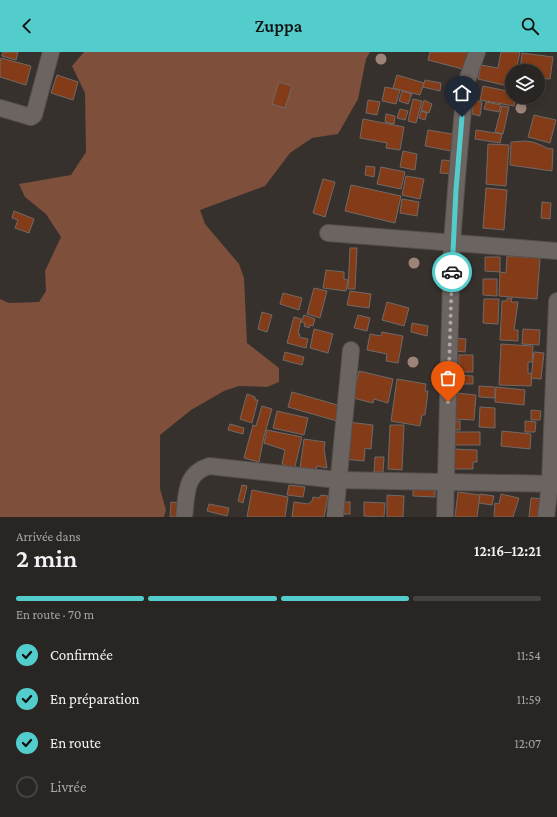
<!DOCTYPE html>
<html lang="fr">
<meta charset="utf-8">
<style>
body{margin:0;font-family:"Crimson Pro",serif;background:#35312f;color:#f1f3f6;height:100vh;display:flex;flex-direction:column;font-size:15px;white-space:nowrap}
*{box-sizing:border-box;margin:0}
p{font-size:13px;color:#a5a5a5}
.icon{flex:none;width:22px;height:22px;fill:none;stroke:currentColor;stroke-width:2;stroke-linecap:round;stroke-linejoin:round}
.map{position:relative;height:465px;overflow:hidden}
.sheet{display:flex;flex-direction:column;background:#292522;flex:1}
.sheet>*{flex:none}
.tools{position:absolute;left:505px;top:12px;display:grid;gap:8px}
.tools a{display:grid;place-items:center;width:40px;height:40px;border-radius:50%;background:#292522;box-shadow:0 2px 6px #0003,0 0 0 1px #454240;font-size:20px}
.pin{position:absolute;display:grid;place-items:center;width:34px;height:34px;color:#fff;margin:-41px -17px;border-radius:50% 50% 50% 0;rotate:-45deg;box-shadow:0 0 4px #0007}
.pin .icon{rotate:45deg}
.courier{position:absolute;display:grid;place-items:center;width:40px;height:40px;margin:-20px;border:3px solid #52cdcc;border-radius:50%;background:#fff;color:#222;box-shadow:0 1px 5px #0007}
.overview em{font-style:normal;font-weight:600}
.overview div{display:flex;flex-direction:column-reverse}
.overview{display:flex;align-items:center;justify-content:space-between;height:68px;padding:0 16px}
h1{font-size:26px;font-weight:600;line-height:30px}
.bar{display:grid;grid-template-columns:repeat(4,1fr);gap:6px 4px;align-content:center;height:48px;padding:0 16px}
.bar i{height:5px;border-radius:3px;background:#454240}
.bar .current{background:#52cdcc}
.bar p{grid-column:span 4}
ol{padding:0 16px;list-style:none}
li{display:flex;align-items:center;gap:12px;height:44px}
li p{margin-inline-start:auto}
li .icon{padding:4px;border-radius:50%;background:#52cdcc;color:#111;stroke-width:4}
li:last-child{color:#a5a5a5}
li i{width:22px;height:22px;border:2px solid #454240;border-radius:50%}
header{display:flex;justify-content:space-between;align-items:center;height:52px;padding:0 16px;background:#52cdcc;color:#111;font-size:18px;font-weight:600}
.map>svg:first-child{display:block}
</style>
<header><svg class="icon" aria-label="back" viewBox="0 0 24 24"><path d="M15 5l-7 7 7 7"/></svg>Zuppa<svg class="icon" aria-label="search" viewBox="0 0 24 24"><circle cx="10" cy="10" r="6"/><path d="M15 15l6 6"/></svg></header>
<div class="map">
<svg width="557" height="465" viewBox="0 0 557 465">
<rect width="100%" height="100%" fill="#37312e"/>
<polygon fill="#7e4f3a" points="84,0 370,0 366,7 358,47 338,82 312,86 290,101 265,134 200,158 205,172 239,212 244,226 247,291 279,316 279,330 267,335 239,334 224,339 191,358 160,383 160,437 166,458 164,465 0,465 0,247 9,251 39,250 46,239 45,219 61,185 46,162 25,145 19,132 71,123 86,100 85,41 72,14"/>
<g fill="#833c17" stroke="#716966">
<polygon points="3,0 18,0 16,8 2,4"/>
<polygon points="430,0 474,0 470,19 428,8"/>
<polygon points="501,0 520,0 516,19 512,19 512,35 478,27 481,13 498,16"/>
<polygon points="522,1 553,5 550,27 538,26 538,19 520,19"/>
<polygon points="1,6 31,14 26,33 0,25 0,10"/>
<polygon points="57,23 78,30 73,48 51,41"/>
<polygon points="397,23 424,31 420,43 393,36"/>
<polygon points="425,28 441,31 440,39 423,35"/>
<polygon points="279,30 292,34 285,56 272,52"/>
<polygon points="483,34 512,40 512,45 516,45 514,54 480,48"/>
<polygon points="385,35 400,38 396,52 382,49"/>
<polygon points="402,39 412,42 408,52 399,49"/>
<polygon points="413,47 422,49 416,71 408,69"/>
<polygon points="368,48 380,50 377,63 366,61"/>
<polygon points="424,48 432,52 429,61 421,58"/>
<polygon points="474,48 482,50 480,64 472,62"/>
<polygon points="486,50 501,53 499,60 484,57"/>
<polygon points="502,54 509,55 503,82 495,80"/>
<polygon points="400,57 408,59 405,68 397,66"/>
<polygon points="421,59 427,61 425,68 419,66"/>
<polygon points="386,62 395,64 394,72 385,70"/>
<polygon points="534,63 556,68 550,91 528,85"/>
<polygon points="363,67 404,75 400,98 386,96 387,91 360,86"/>
<polygon points="428,78 458,83 456,100 425,94"/>
<polygon points="476,78 502,82 500,91 475,87"/>
<polygon points="525,89 533,90 543,94 546,96 553,97 552,119 510,113 511,90"/>
<polygon points="488,92 509,93 506,134 486,132"/>
<polygon points="403,99 417,102 415,118 400,115"/>
<polygon points="442,108 455,109 454,122 440,121"/>
<polygon points="366,114 375,115 374,125 365,123"/>
<polygon points="381,115 405,120 401,137 377,132"/>
<polygon points="406,124 424,127 420,147 402,143"/>
<polygon points="323,127 335,130 325,165 313,161"/>
<polygon points="351,133 401,144 395,171 345,159"/>
<polygon points="486,136 507,138 504,178 483,176"/>
<polygon points="402,147 419,150 417,164 400,161"/>
<polygon points="542,150 551,151 550,167 541,166"/>
<polygon points="14,159 34,167 29,181 15,176 18,168 12,166"/>
<polygon points="350,196 357,196 355,237 348,237"/>
<polygon points="507,204 540,206 537,247 499,244 500,220 506,221"/>
<polygon points="485,205 500,205 500,220 485,219"/>
<polygon points="326,218 344,220 344,227 348,228 346,239 323,236"/>
<polygon points="483,227 497,227 497,244 483,243"/>
<polygon points="314,236 327,239 320,266 307,262"/>
<polygon points="350,239 371,242 369,256 347,253"/>
<polygon points="283,241 302,246 299,258 280,252"/>
<polygon points="507,246 512,246 511,250 518,250 514,278 518,278 518,289 500,288 502,249 507,249"/>
<polygon points="484,247 499,247 498,272 483,271"/>
<polygon points="387,250 409,256 404,274 382,268"/>
<polygon points="262,260 272,263 267,280 258,277"/>
<polygon points="304,263 315,267 313,274 310,273 309,276 304,274 305,271 301,270"/>
<polygon points="358,263 370,266 367,279 354,276"/>
<polygon points="294,265 301,267 298,282 300,282 299,285 308,287 306,296 287,291"/>
<polygon points="412,271 428,274 427,284 411,280"/>
<polygon points="314,277 333,282 328,301 310,296"/>
<polygon points="523,277 540,278 539,293 522,292"/>
<polygon points="382,280 403,284 398,311 386,309 387,302 367,298 370,282 381,284"/>
<polygon points="456,286 466,287 465,300 455,299"/>
<polygon points="501,292 533,294 532,310 528,310 528,321 532,322 531,334 499,333"/>
<polygon points="285,300 304,305 302,313 283,308"/>
<polygon points="534,300 544,301 541,327 531,326"/>
<rect x="459" y="303" width="14" height="17"/>
<polygon points="359,319 393,327 388,351 374,347 373,351 353,346"/>
<polygon points="453,323 473,324 473,332 453,332"/>
<polygon points="397,327 426,332 425,339 428,339 425,363 422,363 420,374 391,369"/>
<polygon points="479,334 495,335 495,346 479,345"/>
<polygon points="496,335 525,338 524,353 495,350"/>
<polygon points="292,340 341,354 337,369 288,355"/>
<polygon points="457,341 476,343 474,368 455,367"/>
<polygon points="247,342 255,345 255,348 258,348 252,371 240,367"/>
<polygon points="262,354 272,357 264,384 259,410 244,406 253,373 256,374"/>
<polygon points="480,355 495,356 495,376 479,375"/>
<polygon points="531,358 541,359 540,368 531,368"/>
<polygon points="277,359 308,366 304,383 273,376"/>
<rect x="448" y="369" width="12" height="9"/>
<polygon points="525,369 536,370 535,380 525,380"/>
<polygon points="348,370 373,373 371,397 365,396 364,409 344,407"/>
<polygon points="230,372 244,376 243,382 228,378"/>
<polygon points="390,373 404,373 402,418 388,417"/>
<polygon points="267,378 302,385 293,423 284,422 286,414 282,412 285,398 264,391"/>
<polygon points="502,379 531,382 530,397 501,394"/>
<rect x="453" y="380" width="27" height="13"/>
<polygon points="304,387 325,390 324,397 327,416 317,414 316,419 300,416"/>
<polygon points="453,397 477,398 477,410 473,410 473,417 453,417"/>
<polygon points="375,405 384,405 383,420 374,420"/>
<polygon points="242,433 247,434 243,451 238,449"/>
<polygon points="289,433 305,435 303,445 287,443"/>
<polygon points="413,435 435,436 435,445 413,444"/>
<polygon points="252,438 288,445 285,465 247,465"/>
<polygon points="458,440 480,443 477,465 455,465"/>
<polygon points="480,442 494,444 492,453 479,451"/>
<polygon points="501,442 519,446 513,465 494,465 495,451 499,452"/>
<polygon points="321,443 328,444 324,465 292,465 294,450 308,452 312,449 313,445 319,446"/>
<polygon points="387,443 404,444 403,465 387,465"/>
<polygon points="531,446 546,447 544,465 529,465"/>
<polygon points="171,450 181,451 180,465 170,465"/>
<rect x="344" y="450" width="6" height="12"/>
<polygon points="364,450 385,451 384,465 364,464"/>
<polygon points="209,452 229,456 227,464 207,459"/>
</g>
<g fill="none" stroke-linecap="round" stroke-linejoin="round">
<g stroke="#554f4d" stroke-width="18">
<g id="minor">
<polyline points="0,56 31,65 34,63 51,0"/>
<polyline points="328,181 557,199"/>
<path d="M184 465C187 443 184 422 209 414L338 428 557 432"/>
<polyline points="335,465 351,298"/>
<polyline points="445,465 452,191 457,125 465,34 477,0"/>
<polyline points="546,465 550,431 557,249"/>
</g>
</g>
<use href="#minor" stroke="#6c6461" stroke-width="16"/>
</g>
<g fill="#9e8478">
<circle cx="381" cy="7" r="5.5"/>
<circle cx="521" cy="56" r="5.5"/>
<circle cx="414" cy="211" r="5.5"/>
<circle cx="413" cy="310" r="5.5"/>
</g>
<g fill="none" stroke-linecap="round" stroke-linejoin="round">
<polyline stroke="#aea9a7" stroke-width="4" stroke-dasharray="0 7.2" points="448,350 452,220"/>
<polyline stroke="#52cdcc" stroke-width="5" points="452,220 456,138 462,65"/>
</g>
</svg>
<div class="tools">
<a><svg class="icon" aria-label="layers" viewBox="0 0 24 24"><path d="M12 4l9 5-9 5-9-5zM3 14l9 5 9-5"/></svg></a>
</div>
<div class="pin" style="left:448px;top:350px;background:#ea580c"><svg class="icon" aria-label="bag" viewBox="0 0 24 24"><path d="M5 8h14l-1 12H6zM9 8a3 3 0 0 1 6 0"/></svg></div>
<div class="pin" style="left:462px;top:65px;background:#1f2937"><svg class="icon" aria-label="home" viewBox="0 0 24 24"><path d="M3 11l9-7 9 7M6 9v11h12V9"/></svg></div>
<div class="courier" style="left:452px;top:220px"><svg class="icon" aria-label="car" viewBox="0 0 24 24"><path d="M5 17H2v-5l4-1 3-4h7l3 4 3 1v5h-3M9 17h6M6 11h13"/><circle cx="7" cy="17" r="2"/><circle cx="17" cy="17" r="2"/></svg></div>
</div>
<section class="sheet">
<div class="overview"><div><h1>2 min</h1><p>Arrivée dans</p></div><em>12:16–12:21</em></div>
<div class="bar"><i class="current"></i><i class="current"></i><i class="current"></i><i></i><p>En route · 70 m</p></div>
<ol>
<li><svg class="icon" aria-label="check" viewBox="0 0 24 24"><path d="M5 12l5 5 9-10"/></svg>Confirmée<p>11:54</p></li>
<li><svg class="icon" aria-label="check" viewBox="0 0 24 24"><path d="M5 12l5 5 9-10"/></svg>En préparation<p>11:59</p></li>
<li><svg class="icon" aria-label="check" viewBox="0 0 24 24"><path d="M5 12l5 5 9-10"/></svg>En route<p>12:07</p></li>
<li><i></i>Livrée</li>
</ol>
</section>
